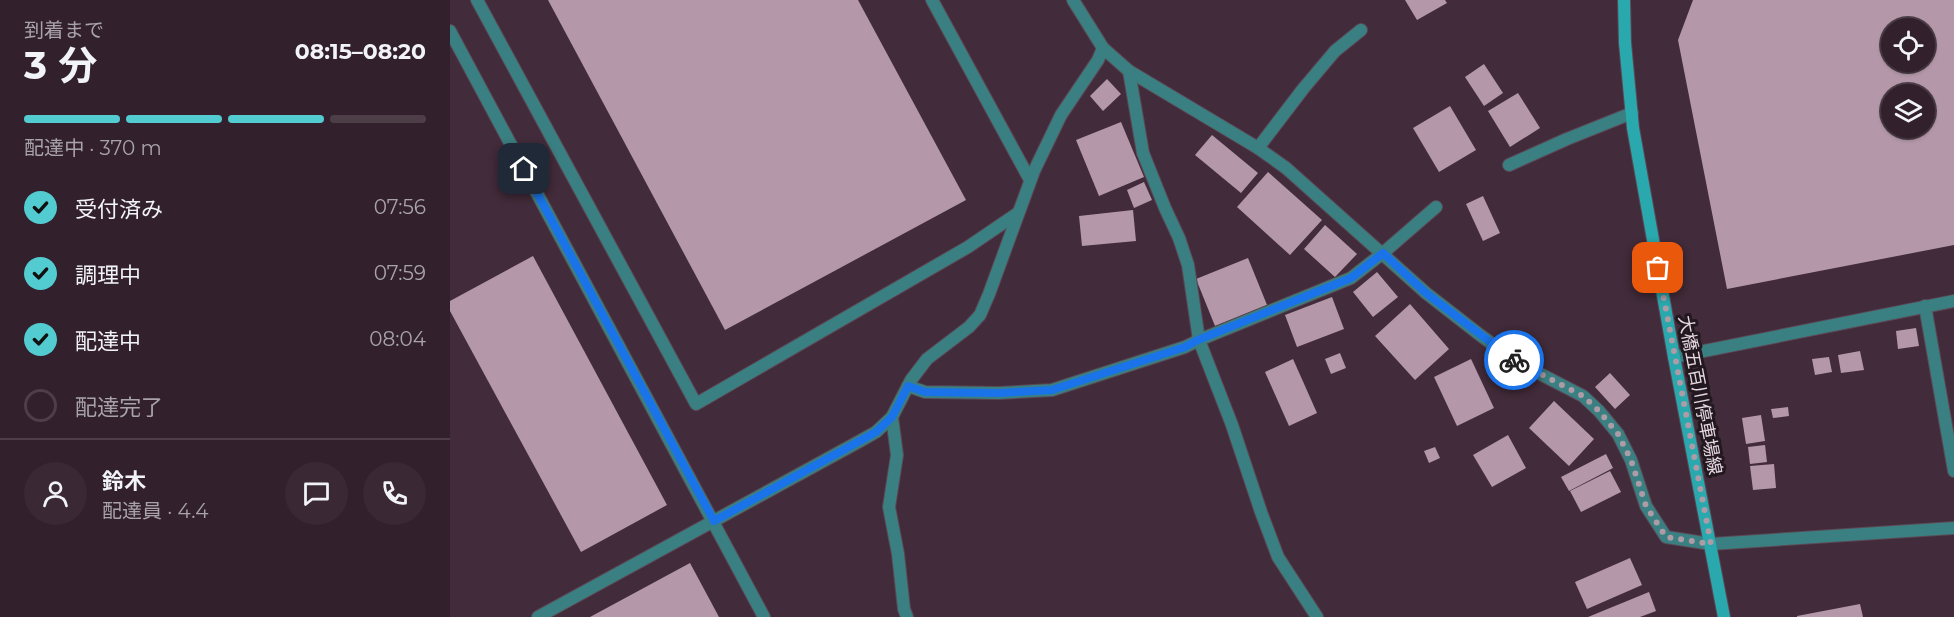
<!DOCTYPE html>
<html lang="ja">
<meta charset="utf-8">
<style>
body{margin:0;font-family:Montserrat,"Noto Sans JP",sans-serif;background:#3a2834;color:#f1f3f6;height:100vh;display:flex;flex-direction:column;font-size:22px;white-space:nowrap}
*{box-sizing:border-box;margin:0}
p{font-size:20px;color:#a8a3a9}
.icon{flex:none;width:33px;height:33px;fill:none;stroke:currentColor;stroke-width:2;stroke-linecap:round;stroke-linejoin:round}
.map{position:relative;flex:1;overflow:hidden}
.side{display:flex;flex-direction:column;background:#32202c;width:450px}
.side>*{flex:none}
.controls{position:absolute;left:1431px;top:18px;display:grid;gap:12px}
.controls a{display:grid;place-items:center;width:54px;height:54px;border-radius:50%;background:#32202c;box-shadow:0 2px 4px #0004,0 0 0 2px #4d3e48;font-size:30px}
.pin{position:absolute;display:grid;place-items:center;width:51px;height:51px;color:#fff;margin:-26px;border-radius:12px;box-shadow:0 3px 9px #0006}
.courier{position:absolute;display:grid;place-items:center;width:60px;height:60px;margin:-30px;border:4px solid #1a73e8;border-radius:50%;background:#fff;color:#222;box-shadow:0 2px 8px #0007}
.summary em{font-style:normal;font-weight:700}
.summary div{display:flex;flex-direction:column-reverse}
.summary{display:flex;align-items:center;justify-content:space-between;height:102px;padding:0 24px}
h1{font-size:39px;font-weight:700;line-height:45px}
.bar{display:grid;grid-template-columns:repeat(4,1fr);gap:9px 6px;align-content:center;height:72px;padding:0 24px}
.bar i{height:8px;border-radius:4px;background:#4d3e48}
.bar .active{background:#52ccd1}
.bar p{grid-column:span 4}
.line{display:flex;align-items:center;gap:15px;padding:0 24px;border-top:2px solid #4d3e48}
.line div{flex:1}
.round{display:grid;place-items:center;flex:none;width:63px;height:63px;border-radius:32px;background:#3a2834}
ol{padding:0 24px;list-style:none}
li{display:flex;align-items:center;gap:18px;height:66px}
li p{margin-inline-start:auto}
li .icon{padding:6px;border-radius:50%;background:#52ccd1;color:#111;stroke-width:4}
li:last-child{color:#a8a3a9}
li i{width:33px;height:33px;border:3px solid #4d3e48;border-radius:50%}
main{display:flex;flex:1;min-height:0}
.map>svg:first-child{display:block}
</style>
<main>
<section class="side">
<div class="summary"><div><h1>3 分</h1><p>到着まで</p></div><em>08:15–08:20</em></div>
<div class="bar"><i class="active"></i><i class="active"></i><i class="active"></i><i></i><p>配達中 · 370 m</p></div>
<ol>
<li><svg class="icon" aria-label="check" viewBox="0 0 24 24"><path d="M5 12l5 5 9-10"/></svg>受付済み<p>07:56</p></li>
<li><svg class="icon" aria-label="check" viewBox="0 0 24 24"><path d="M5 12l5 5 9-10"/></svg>調理中<p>07:59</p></li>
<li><svg class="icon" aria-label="check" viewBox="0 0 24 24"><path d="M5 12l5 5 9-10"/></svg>配達中<p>08:04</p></li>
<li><i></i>配達完了</li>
</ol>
<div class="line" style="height:108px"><a class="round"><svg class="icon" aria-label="person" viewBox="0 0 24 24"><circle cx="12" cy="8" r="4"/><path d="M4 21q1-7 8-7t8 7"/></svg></a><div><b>鈴木</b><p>配達員 · 4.4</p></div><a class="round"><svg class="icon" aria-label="chat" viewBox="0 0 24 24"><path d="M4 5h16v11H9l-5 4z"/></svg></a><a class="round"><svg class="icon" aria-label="phone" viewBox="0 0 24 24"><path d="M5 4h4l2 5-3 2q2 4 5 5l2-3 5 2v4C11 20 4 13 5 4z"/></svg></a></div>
</section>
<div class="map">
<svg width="1504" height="617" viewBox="0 0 1504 617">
<rect width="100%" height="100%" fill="#422b3a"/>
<g fill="#b498aa" fill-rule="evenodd">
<polygon points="98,0 408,0 516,200 275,330"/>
<polygon points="955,0 995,0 997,3 967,20"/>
<path d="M1243 0H1504V245L1277 289 1228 40ZM1442 28H1474V62H1442ZM1442 94H1474V128H1442Z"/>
<polygon points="1034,64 1053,93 1034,106 1015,77"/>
<polygon points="657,79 671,94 653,111 640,96"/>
<polygon points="1068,93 1090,128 1060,147 1038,111"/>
<polygon points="1000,106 1026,150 989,172 963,128"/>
<polygon points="671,122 694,177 649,196 626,140"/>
<polygon points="762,135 808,173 791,193 745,155"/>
<polygon points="818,172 872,220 840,255 787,207"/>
<polygon points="694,182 702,200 684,208 677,190"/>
<polygon points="1033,196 1050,233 1033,241 1016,204"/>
<polygon points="683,210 686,241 632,246 629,216"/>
<polygon points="875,225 907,254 885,277 854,249"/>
<polygon points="83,256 217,505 131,552 0,311 0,301"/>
<polygon points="798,258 817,305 765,326 746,279"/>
<polygon points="927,272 948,297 923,317 903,292"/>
<polygon points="882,297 894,329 847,347 835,315"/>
<polygon points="960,304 999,349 965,380 925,336"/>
<polygon points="1466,328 1469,346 1448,349 1446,331"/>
<polygon points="1410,351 1414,370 1391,373 1388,355"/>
<polygon points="890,353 896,368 881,374 875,359"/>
<polygon points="1379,357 1382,372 1365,375 1362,359"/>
<polygon points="843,359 867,413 839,426 815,372"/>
<polygon points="1021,359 1044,408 1007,426 984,377"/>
<polygon points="1160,373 1180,395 1165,409 1145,387"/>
<polygon points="1104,401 1144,439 1119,466 1079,428"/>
<polygon points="1338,407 1339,416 1323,418 1321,409"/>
<polygon points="1311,415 1315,441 1296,444 1292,418"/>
<polygon points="1058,435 1076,468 1042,487 1023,455"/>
<polygon points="1315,445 1317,462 1300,464 1298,447"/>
<polygon points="985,447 990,458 979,463 974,451"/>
<polygon points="1156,454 1163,468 1119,491 1111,477"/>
<polygon points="1324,464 1326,488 1303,490 1300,466"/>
<polygon points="1160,471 1171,492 1131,512 1120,491"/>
<polygon points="1180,558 1192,585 1137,609 1125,582"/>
<polygon points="240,563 269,617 140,617"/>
<polygon points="1199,592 1206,611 1190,617 1138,617"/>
<polygon points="1410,604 1413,617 1347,617 1347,616"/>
</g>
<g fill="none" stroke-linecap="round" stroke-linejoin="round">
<g stroke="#5c4755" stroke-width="14">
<g id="service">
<polyline points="27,0 246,404 518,247 568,213"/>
<polyline points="482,0 580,180"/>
<polyline points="1059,165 1117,139 1182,113"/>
<polyline points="933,253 986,207"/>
<polyline points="1475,306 1504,471"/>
<polyline points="1224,357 1504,301"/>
</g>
</g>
<g stroke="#5c4755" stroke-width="14">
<g id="minor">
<polyline points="623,0 653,48 679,71 808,148 836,168 976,293 1030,335 1067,362 1133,396 1149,411 1168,434 1181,460 1196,506 1216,537 1261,544"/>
<polyline points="679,71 693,153 715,208 729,238 738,265 749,340 782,425 811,512 828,557 867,617"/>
<polyline points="808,148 853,89 885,51 911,30"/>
<polyline points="458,386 475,392 549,393 602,390 735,347 749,340 901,278 933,253"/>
<polyline points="442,417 447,455 439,507 448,554 454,609 457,617"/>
<polyline points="88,617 410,441 426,432 442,417 461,380 477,359 519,327 530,315 539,294 584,171 611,115 648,60 653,48"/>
</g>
</g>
<g stroke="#5c4755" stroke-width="14">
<g id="tertiary">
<polyline points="0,31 314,617"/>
<polyline points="1261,544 1504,528"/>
</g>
</g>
<g stroke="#5c4755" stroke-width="14">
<polyline id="secondary" points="1174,0 1175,43 1183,128 1224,357 1274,617"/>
</g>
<use href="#service" stroke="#3a7f81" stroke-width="12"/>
<use href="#minor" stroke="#3a7f81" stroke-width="12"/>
<use href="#tertiary" stroke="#3a7f81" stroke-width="12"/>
<use href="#secondary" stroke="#29a8ad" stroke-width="12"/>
</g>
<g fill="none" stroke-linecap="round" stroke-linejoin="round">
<polyline stroke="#ad9ba6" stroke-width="6" stroke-dasharray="0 10.8" points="1064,360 1133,396 1149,411 1168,434 1181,460 1196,506 1216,537 1261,544 1208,268"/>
<polyline stroke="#1a73e8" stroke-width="8" points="74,169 264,521 426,432 442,417 458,386 475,392 549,393 602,390 735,347 748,340 901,278 933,253 976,293 1064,360"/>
</g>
<g text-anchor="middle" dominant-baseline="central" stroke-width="6" stroke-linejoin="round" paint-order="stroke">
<g font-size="18" fill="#e6d7e0" stroke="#22181f">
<text transform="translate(1250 395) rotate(79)">大橋五百川停車場線</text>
</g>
</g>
</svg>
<div class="controls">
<a><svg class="icon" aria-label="locate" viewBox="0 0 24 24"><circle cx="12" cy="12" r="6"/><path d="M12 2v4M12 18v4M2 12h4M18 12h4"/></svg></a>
<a><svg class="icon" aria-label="layers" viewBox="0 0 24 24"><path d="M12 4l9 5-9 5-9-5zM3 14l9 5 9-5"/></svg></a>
</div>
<div class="pin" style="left:1208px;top:268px;background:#ea580c"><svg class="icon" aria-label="bag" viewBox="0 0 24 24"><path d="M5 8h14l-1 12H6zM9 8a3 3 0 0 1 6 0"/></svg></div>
<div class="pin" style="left:74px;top:169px;background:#1f2937"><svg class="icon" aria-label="home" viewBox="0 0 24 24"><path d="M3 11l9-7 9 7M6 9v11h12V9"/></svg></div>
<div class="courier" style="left:1064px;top:360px"><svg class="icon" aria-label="bike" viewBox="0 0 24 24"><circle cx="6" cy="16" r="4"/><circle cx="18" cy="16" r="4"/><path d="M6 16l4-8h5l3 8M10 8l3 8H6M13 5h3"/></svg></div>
</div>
</main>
